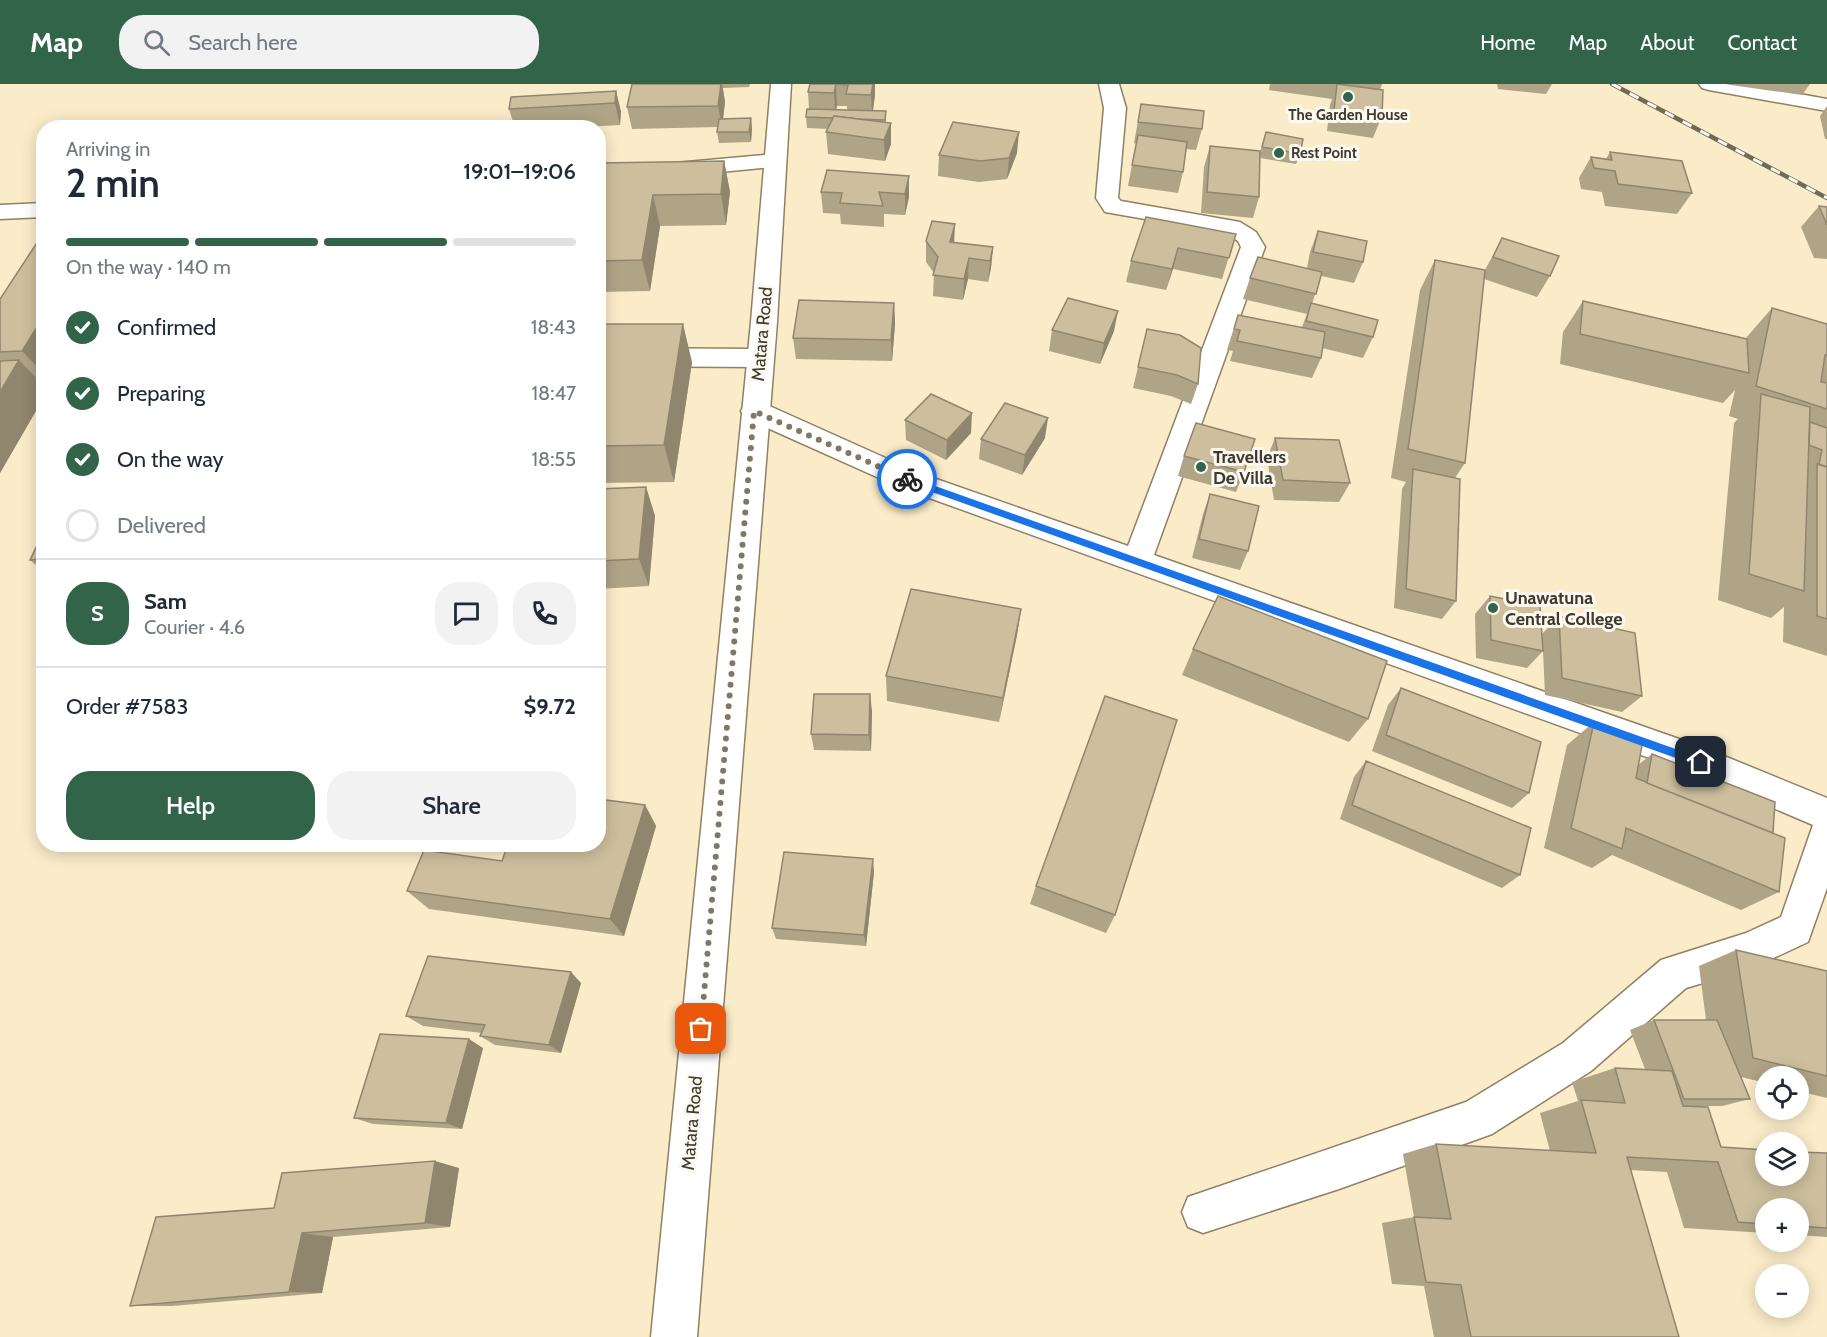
<!DOCTYPE html>
<meta charset="utf-8">
<style>
body{margin:0;font-family:Cabin,sans-serif;background:#f2f2f3;color:#1f2937;height:100vh;display:flex;flex-direction:column;font-size:22px;white-space:nowrap}
*{box-sizing:border-box;margin:0}
p{font-size:20px;color:#747a83}
.icon{flex:none;width:33px;height:33px;fill:none;stroke:currentColor;stroke-width:2;stroke-linecap:round;stroke-linejoin:round}
.map{position:relative;flex:1;overflow:hidden}
.sheet{position:absolute;left:36px;top:36px;width:570px;height:732px;display:flex;flex-direction:column;background:#fff;border-radius:24px;box-shadow:0 3px 15px #0003}
.sheet>*{flex:none}
.buttons{position:absolute;left:1755px;top:982px;display:grid;gap:12px}
.buttons a{display:grid;place-items:center;width:54px;height:54px;border-radius:50%;background:#fff;box-shadow:0 3px 15px #0003;font-size:30px}
.pin{position:absolute;display:grid;place-items:center;width:51px;height:51px;color:#fff;margin:-26px;border-radius:12px;box-shadow:0 3px 9px #0006}
.courier{position:absolute;display:grid;place-items:center;width:60px;height:60px;margin:-30px;border:4px solid #1a73e8;border-radius:50%;background:#fff;color:#222;box-shadow:0 2px 8px #0007}
.overview em{font-style:normal;font-weight:600}
.overview div{display:flex;flex-direction:column-reverse}
.overview{display:flex;align-items:center;justify-content:space-between;height:102px;padding:0 30px}
h1{font-size:39px;font-weight:600;line-height:45px}
.bar{display:grid;grid-template-columns:repeat(4,1fr);gap:9px 6px;align-content:center;height:72px;padding:0 30px}
.bar i{height:8px;border-radius:4px;background:#e0e1e3}
.bar .current{background:#316449}
.bar p{grid-column:span 4}
.line{display:flex;align-items:center;gap:15px;padding:0 30px;border-top:2px solid #e0e1e3}
.line div{flex:1}
.round{display:grid;place-items:center;flex:none;width:63px;height:63px;border-radius:24px;background:#f2f2f3}
ol{padding:0 30px;list-style:none}
li{display:flex;align-items:center;gap:18px;height:66px}
li p{margin-inline-start:auto}
li .icon{padding:6px;border-radius:50%;background:#316449;color:#fff;stroke-width:4}
li:last-child{color:#747a83}
li i{width:33px;height:33px;border:3px solid #e0e1e3;border-radius:50%}
.primary-button{display:flex;gap:12px;margin-top:auto;padding:12px 30px}
.primary-button a{flex:1;height:69px;border-radius:24px;background:#316449;color:#fff;font-size:24px;font-weight:600;line-height:69px;text-align:center}
.primary-button a+a{background:#f2f2f3;color:#1f2937}
header{display:flex;align-items:center;gap:36px;box-sizing:border-box;height:84px;padding:0 30px;background:#316449;color:#fff}
header strong{font-size:28px}
nav{display:flex;gap:33px;margin-inline-start:auto;font-size:21px}
.search{width:420px;height:54px;background:#f2f2f3;display:flex;align-items:center;gap:15px;box-sizing:border-box;padding:0 21px;border-radius:24px;color:#747a83;font-size:22px}
.map>svg:first-child{display:block}
</style>
<header>
<strong>Map</strong>
<div class="search"><svg class="icon" aria-label="search" viewBox="0 0 24 24"><circle cx="10" cy="10" r="6"/><path d="M15 15l6 6"/></svg>Search here</div>
<nav><a>Home</a><a>Map</a><a>About</a><a>Contact</a></nav>
</header>
<div class="map">
<svg width="1827" height="1253" viewBox="0 0 1827 1253">
<rect width="100%" height="100%" fill="#faebc9"/>
<g fill="none" stroke-linecap="round" stroke-linejoin="round">
<g stroke="#8f8162" stroke-width="3">
<g id="minor">
<polygon points="1099,0 1119,0 1126,24 1118,114 1121,117 1240,138 1256,148 1265,163 1154,471 1702,663 1827,714 1827,804 1808,858 1750,885 1686,904 1591,987 1492,1050 1339,1105 1203,1149 1188,1143 1182,1128 1188,1113 1466,1018 1563,959 1661,876 1746,849 1781,833 1813,741 1691,689 899,403 745,334 741,327 745,320 755,318 765,320 919,389 1128,462 1241,163 1238,157 1225,149 1105,128 1096,114 1104,24"/>
<polygon points="1699,0 1744,0 1827,15 1827,27 1709,6 1702,4"/>
<polygon points="775,70 783,72 786,77 783,82 598,100 598,86"/>
<polygon points="44,119 44,133 0,135 0,121"/>
<polygon points="598,264 759,265 768,268 772,274 768,280 759,283 598,282"/>
</g>
</g>
<g stroke="#8f8162" stroke-width="3">
<polygon id="trunk" points="771,0 791,0 777,238 697,1253 651,1253 751,238"/>
</g>
<use href="#minor" fill="#fff" fill-rule="evenodd"/>
<use href="#trunk" fill="#fff" fill-rule="evenodd"/>
<g stroke="#716956" stroke-width="4.5">
<polyline id="rail" points="1612,0 1827,114"/>
</g>
<use href="#rail" stroke="#fcf9f3" stroke-width="3" stroke-dasharray="10" stroke-linecap="butt"/>
</g>
<g fill="#b0a487" fill-rule="evenodd">
<polygon points="632,0 750,0 749,3 723,4 725,18 723,35 751,34 752,45 751,58 719,59 717,48 718,43 632,45 627,23"/>
<path d="M810 0H875V11L873 27H886V39H891V60L885 77 828 70 826 48 828 45 807 44 806 33 809 25 808 8ZM837 22H847V26H836Z"/>
<polygon points="1270,0 1382,0 1380,6 1382,32 1373,54 1327,47 1330,21 1332,15 1269,6"/>
<polygon points="1497,0 1552,0 1546,10 1498,5"/>
<polygon points="1724,0 1810,0 1802,11"/>
<polygon points="616,7 621,28 620,41 568,44 515,44 509,25"/>
<polygon points="1141,20 1202,45 1196,66 1186,65 1183,88 1178,109 1128,102 1136,60 1134,59"/>
<polygon points="1827,22 1827,55 1825,55 1820,32"/>
<polygon points="1266,48 1300,70 1296,80 1260,74 1259,113 1253,134 1201,129 1204,83 1210,62 1260,68"/>
<polygon points="1610,68 1692,109 1677,130 1605,122 1602,108 1581,105 1579,94 1591,73 1606,75"/>
<polygon points="1017,69 1007,95 979,98 938,92 939,71"/>
<polygon points="724,77 730,108 726,141 660,142 650,207 598,208 598,79"/>
<polygon points="909,92 909,113 905,131 884,130 884,143 841,140 840,130 823,129 821,108"/>
<polygon points="1819,122 1827,123 1827,175 1814,174 1801,143"/>
<polygon points="1318,147 1363,178 1354,199 1321,192 1312,220 1373,253 1363,274 1322,264 1321,274 1312,294 1230,277 1233,267 1227,266 1238,231 1302,243 1307,230 1243,215 1250,194 1307,184 1310,168"/>
<polygon points="44,148 44,297 39,297 44,302 44,313 0,389 0,215"/>
<polygon points="1236,150 1222,195 1173,185 1166,206 1126,198 1131,177"/>
<polygon points="1502,154 1550,192 1537,213 1484,195 1465,379 1455,394 1456,517 1442,535 1394,524 1402,405 1406,398 1391,394 1420,206 1435,176 1485,186"/>
<polygon points="926,157 954,159 993,163 991,184 988,198 968,195 963,216 933,212 934,189 926,178"/>
<polygon points="1583,217 1746,254 1772,224 1827,240 1827,572 1783,558 1784,523 1771,534 1718,516 1734,339 1738,335 1729,332 1735,306 1723,319 1560,280 1563,248"/>
<polygon points="894,219 895,240 892,277 796,275 793,254"/>
<polygon points="598,240 692,278 674,398 598,399"/>
<polygon points="1147,245 1198,300 1191,320 1171,312 1133,304"/>
<polygon points="1052,246 1114,247 1100,280 1049,267"/>
<polygon points="905,336 971,349 946,376 906,356"/>
<polygon points="1045,354 1022,391 979,375 981,355"/>
<polygon points="1275,354 1350,399 1339,418 1274,416 1267,374"/>
<polygon points="1184,372 1244,388 1236,408 1178,392"/>
<polygon points="646,403 655,432 649,502 598,505 598,405"/>
<polygon points="1210,410 1248,467 1240,486 1192,474 1203,430"/>
<polygon points="44,447 44,488 30,476"/>
<polygon points="1490,512 1542,550 1559,532 1642,612 1622,628 1545,611 1543,567 1527,584 1476,574 1475,530"/>
<polygon points="1021,525 1017,551 999,638 887,617 886,592"/>
<polygon points="1193,565 1368,635 1349,658 1182,591"/>
<polygon points="1401,604 1529,709 1512,724 1372,667 1388,621"/>
<polygon points="872,627 871,667 814,666 811,650"/>
<polygon points="1594,638 1638,681 1652,670 1773,749 1779,808 1741,826 1612,771 1592,784 1544,764 1567,661"/>
<polygon points="1366,677 1520,791 1502,804 1340,735 1354,693"/>
<polygon points="645,721 656,742 624,852 429,825 407,807 502,777"/>
<polygon points="874,788 866,862 776,855 772,844"/>
<polygon points="1036,802 1115,831 1106,849 1030,820"/>
<polygon points="1736,866 1827,887 1827,1014 1798,1007 1798,993 1766,993 1766,999 1741,993 1750,1015 1722,1022 1687,1022 1721,1063 1827,1069 1827,1153 1798,1151 1798,1125 1766,1125 1766,1149 1684,1144 1667,1088 1630,1086 1679,1253 1434,1253 1424,1202 1392,1200 1382,1139 1414,1133 1403,1070 1436,1060 1550,1067 1540,1029 1578,1017 1572,998 1615,984 1645,985 1630,946 1654,936 1706,936 1699,882"/>
<polygon points="581,899 561,969 495,961 480,952 482,949 423,942 406,932"/>
<polygon points="483,964 462,1045 373,1040 354,1034"/>
<polygon points="459,1084 450,1143 333,1153 322,1209 172,1222 130,1222 274,1124"/>
</g>
<g fill="#90866e">
<polygon points="721,0 722,0 725,18 722,43 718,22"/>
<polygon points="836,0 837,22 835,30 834,9"/>
<polygon points="873,0 875,0 875,11 872,32 871,11"/>
<polygon points="616,7 621,28 620,41 615,19"/>
<polygon points="751,34 752,45 751,58 749,48"/>
<polygon points="891,39 891,60 885,77 884,56"/>
<polygon points="1019,48 1017,69 1007,95 1009,74"/>
<polygon points="724,77 730,108 726,141 721,110"/>
<polygon points="909,92 909,113 905,131 905,110"/>
<polygon points="653,111 660,142 650,207 642,176"/>
<polygon points="955,140 954,161 950,158"/>
<polygon points="993,163 991,184 988,198 990,177"/>
<polygon points="1178,164 1173,185 1166,206"/>
<polygon points="969,174 968,195 963,216 964,195"/>
<polygon points="894,219 895,240 892,277 891,256"/>
<polygon points="1118,227 1114,247 1100,280 1104,259"/>
<polygon points="44,232 44,290 22,267"/>
<polygon points="683,240 692,278 674,398 664,361"/>
<polygon points="19,276 44,302 44,313 0,389 0,308"/>
<polygon points="972,329 971,349 946,376 947,356"/>
<polygon points="1048,334 1045,354 1022,391 1025,371"/>
<polygon points="646,403 655,432 649,502 639,475"/>
<polygon points="1021,525 1017,551 999,638 1003,614"/>
<polygon points="870,610 872,627 871,667 869,651"/>
<polygon points="645,721 656,742 624,852 610,835"/>
<polygon points="873,775 874,788 866,862 864,851"/>
<polygon points="571,888 581,899 561,969 549,961"/>
<polygon points="469,955 483,964 462,1045 446,1039"/>
<polygon points="435,1077 459,1084 450,1143 425,1139"/>
<polygon points="302,1149 333,1153 322,1209 289,1208"/>
</g>
<g fill="#cdbf9d" stroke="#90866e" stroke-width="1.5">
<polygon points="632,0 721,0 718,22 627,23"/>
<polygon points="810,0 873,0 871,11 846,10 848,1 836,0 834,9 808,8"/>
<polygon points="1337,0 1383,6 1382,32 1334,26"/>
<polygon points="616,7 615,19 509,25 511,13"/>
<polygon points="1141,20 1204,27 1202,45 1138,38"/>
<polygon points="807,25 886,27 885,36 858,35 834,32 833,34 806,33"/>
<polygon points="834,32 891,39 884,56 826,48"/>
<polygon points="751,34 749,48 717,48 719,35"/>
<polygon points="953,38 1019,48 1009,74 980,77 939,71"/>
<polygon points="1266,48 1303,55 1300,70 1262,63"/>
<polygon points="1138,51 1187,58 1183,88 1132,81"/>
<polygon points="1210,62 1260,67 1259,113 1207,108"/>
<polygon points="1610,68 1682,77 1692,109 1618,100 1615,87 1594,84 1591,73 1612,76"/>
<polygon points="724,77 721,110 653,111 642,176 598,177 598,79"/>
<polygon points="827,86 909,92 905,110 879,108 883,122 840,119 842,109 821,108"/>
<polygon points="1819,122 1827,123 1827,141"/>
<polygon points="1146,133 1236,150 1229,174 1178,164 1172,185 1131,177"/>
<polygon points="932,137 955,140 950,158 993,163 990,177 969,174 964,195 933,191 938,173 926,157"/>
<polygon points="1318,147 1367,157 1363,178 1313,168"/>
<polygon points="44,148 44,232 22,267 0,268 0,215"/>
<polygon points="1502,154 1559,172 1550,192 1493,173"/>
<polygon points="1258,173 1322,188 1316,210 1250,194"/>
<polygon points="1435,176 1485,186 1465,379 1408,365"/>
<polygon points="1068,214 1118,227 1104,259 1052,246"/>
<polygon points="799,216 894,219 891,256 793,254"/>
<polygon points="1583,217 1747,255 1749,289 1580,250"/>
<polygon points="1311,219 1378,236 1373,253 1306,237"/>
<polygon points="1772,224 1827,240 1827,271 1825,271 1821,298 1827,299 1827,325 1756,302"/>
<polygon points="1238,231 1325,248 1321,274 1237,257 1240,246 1234,245"/>
<polygon points="598,240 683,240 664,361 598,362"/>
<polygon points="1147,245 1180,251 1201,264 1198,300 1177,291 1138,283"/>
<polygon points="19,276 0,308 0,277"/>
<polygon points="931,310 972,329 947,356 905,336"/>
<polygon points="1761,310 1810,323 1804,507 1749,490"/>
<polygon points="1005,319 1048,334 1025,371 981,355"/>
<polygon points="1810,338 1827,344 1827,383 1819,380 1822,366 1809,361"/>
<polygon points="1196,339 1255,355 1244,388 1184,372"/>
<polygon points="1275,354 1339,356 1350,399 1283,396"/>
<polygon points="1817,380 1827,383 1827,535 1817,532"/>
<polygon points="1413,385 1460,395 1456,517 1406,505"/>
<polygon points="646,403 639,475 598,477 598,405"/>
<polygon points="1210,410 1259,422 1248,467 1199,455"/>
<polygon points="44,447 44,475 30,476"/>
<polygon points="911,505 1021,525 1003,614 886,592"/>
<polygon points="1218,512 1387,577 1368,635 1193,565"/>
<polygon points="1490,512 1540,522 1543,567 1491,556"/>
<polygon points="1559,532 1635,549 1642,612 1562,594"/>
<polygon points="1401,604 1541,658 1529,709 1386,651"/>
<polygon points="814,610 870,610 869,651 811,650"/>
<polygon points="1105,612 1177,636 1115,831 1036,802"/>
<polygon points="1594,638 1643,656 1636,694 1785,754 1779,808 1626,744 1622,765 1571,744"/>
<polygon points="1652,670 1775,718 1773,749 1647,699"/>
<polygon points="1366,677 1531,744 1520,791 1352,721"/>
<polygon points="598,715 645,721 610,835 407,807 424,766 502,777 508,760 598,760"/>
<polygon points="784,768 873,775 864,851 772,844"/>
<polygon points="1736,866 1827,887 1827,992 1753,974"/>
<polygon points="428,872 571,888 549,961 480,952 485,941 406,932"/>
<polygon points="1654,936 1717,936 1750,1015 1684,1015"/>
<polygon points="380,950 469,955 446,1039 354,1034"/>
<polygon points="1615,984 1672,987 1683,1022 1708,1023 1721,1063 1766,1066 1766,1092 1798,1092 1798,1068 1827,1069 1827,1144 1798,1142 1798,1125 1766,1125 1766,1140 1738,1138 1718,1078 1627,1073 1679,1253 1471,1253 1461,1201 1426,1198 1414,1133 1451,1135 1436,1060 1596,1069 1581,1016 1625,1019"/>
<polygon points="435,1077 425,1139 302,1149 289,1208 130,1222 156,1133 274,1124 282,1089"/>
</g>
<polygon fill="#1a73e8" points="907,392 1701,674 1706,678 1701,683 904,398 904,393"/>
<g fill="none" stroke-linecap="round" stroke-linejoin="round">
<polyline stroke="#807863" stroke-width="6" stroke-dasharray="0 10.8" points="701,945 754,327 907,395"/>
</g>
<g fill="#316449" stroke="#fcf9f3" stroke-width="2">
<circle cx="1348" cy="13" r="6"/>
<circle cx="1279" cy="69" r="6"/>
<circle cx="1201" cy="383" r="6"/>
<circle cx="1493" cy="524" r="6"/>
</g>
<g text-anchor="middle" dominant-baseline="central" stroke-width="6" stroke-linejoin="round" paint-order="stroke">
<g font-size="15" font-weight="bold" fill="#3f3a2c" stroke="#fcf9f3">
<text x="1348" y="31">The Garden House</text>
<text x="1291" y="69" text-anchor="start">Rest Point</text>
</g>
<g font-size="18" fill="#3f3a2c" stroke="#fcf9f3">
<text transform="translate(762 250) rotate(-85)">Matara Road</text>
<text transform="translate(692 1039) rotate(-85)">Matara Road</text>
</g>
<g font-size="18" font-weight="bold" fill="#3f3a2c" stroke="#fcf9f3" text-anchor="start">
<text x="1213" y="373">Travellers<tspan x="1213" dy="21">De Villa</tspan></text>
<text x="1505" y="514">Unawatuna<tspan x="1505" dy="21">Central College</tspan></text>
</g>
</g>
</svg>
<div class="buttons">
<a><svg class="icon" aria-label="locate" viewBox="0 0 24 24"><circle cx="12" cy="12" r="6"/><path d="M12 2v4M12 18v4M2 12h4M18 12h4"/></svg></a>
<a><svg class="icon" aria-label="layers" viewBox="0 0 24 24"><path d="M12 4l9 5-9 5-9-5zM3 14l9 5 9-5"/></svg></a>
<a>+</a>
<a>−</a>
</div>
<div class="pin" style="left:701px;top:945px;background:#ea580c"><svg class="icon" aria-label="bag" viewBox="0 0 24 24"><path d="M5 8h14l-1 12H6zM9 8a3 3 0 0 1 6 0"/></svg></div>
<div class="pin" style="left:1701px;top:678px;background:#1f2937"><svg class="icon" aria-label="home" viewBox="0 0 24 24"><path d="M3 11l9-7 9 7M6 9v11h12V9"/></svg></div>
<div class="courier" style="left:907px;top:395px"><svg class="icon" aria-label="bike" viewBox="0 0 24 24"><circle cx="6" cy="16" r="4"/><circle cx="18" cy="16" r="4"/><path d="M6 16l4-8h5l3 8M10 8l3 8H6M13 5h3"/></svg></div>
<section class="sheet">
<div class="overview"><div><h1>2 min</h1><p>Arriving in</p></div><em>19:01–19:06</em></div>
<div class="bar"><i class="current"></i><i class="current"></i><i class="current"></i><i></i><p>On the way · 140 m</p></div>
<ol>
<li><svg class="icon" aria-label="check" viewBox="0 0 24 24"><path d="M5 12l5 5 9-10"/></svg>Confirmed<p>18:43</p></li>
<li><svg class="icon" aria-label="check" viewBox="0 0 24 24"><path d="M5 12l5 5 9-10"/></svg>Preparing<p>18:47</p></li>
<li><svg class="icon" aria-label="check" viewBox="0 0 24 24"><path d="M5 12l5 5 9-10"/></svg>On the way<p>18:55</p></li>
<li><i></i>Delivered</li>
</ol>
<div class="line" style="height:108px"><b class="round" style="background:#316449;color:#fff">S</b><div><b>Sam</b><p>Courier · 4.6</p></div><a class="round"><svg class="icon" aria-label="chat" viewBox="0 0 24 24"><path d="M4 5h16v11H9l-5 4z"/></svg></a><a class="round"><svg class="icon" aria-label="phone" viewBox="0 0 24 24"><path d="M5 4h4l2 5-3 2q2 4 5 5l2-3 5 2v4C11 20 4 13 5 4z"/></svg></a></div>
<div class="line" style="height:78px"><div>Order #7583</div><b>$9.72</b></div>
<div class="primary-button"><a>Help</a><a>Share</a></div>
</section>
</div>
